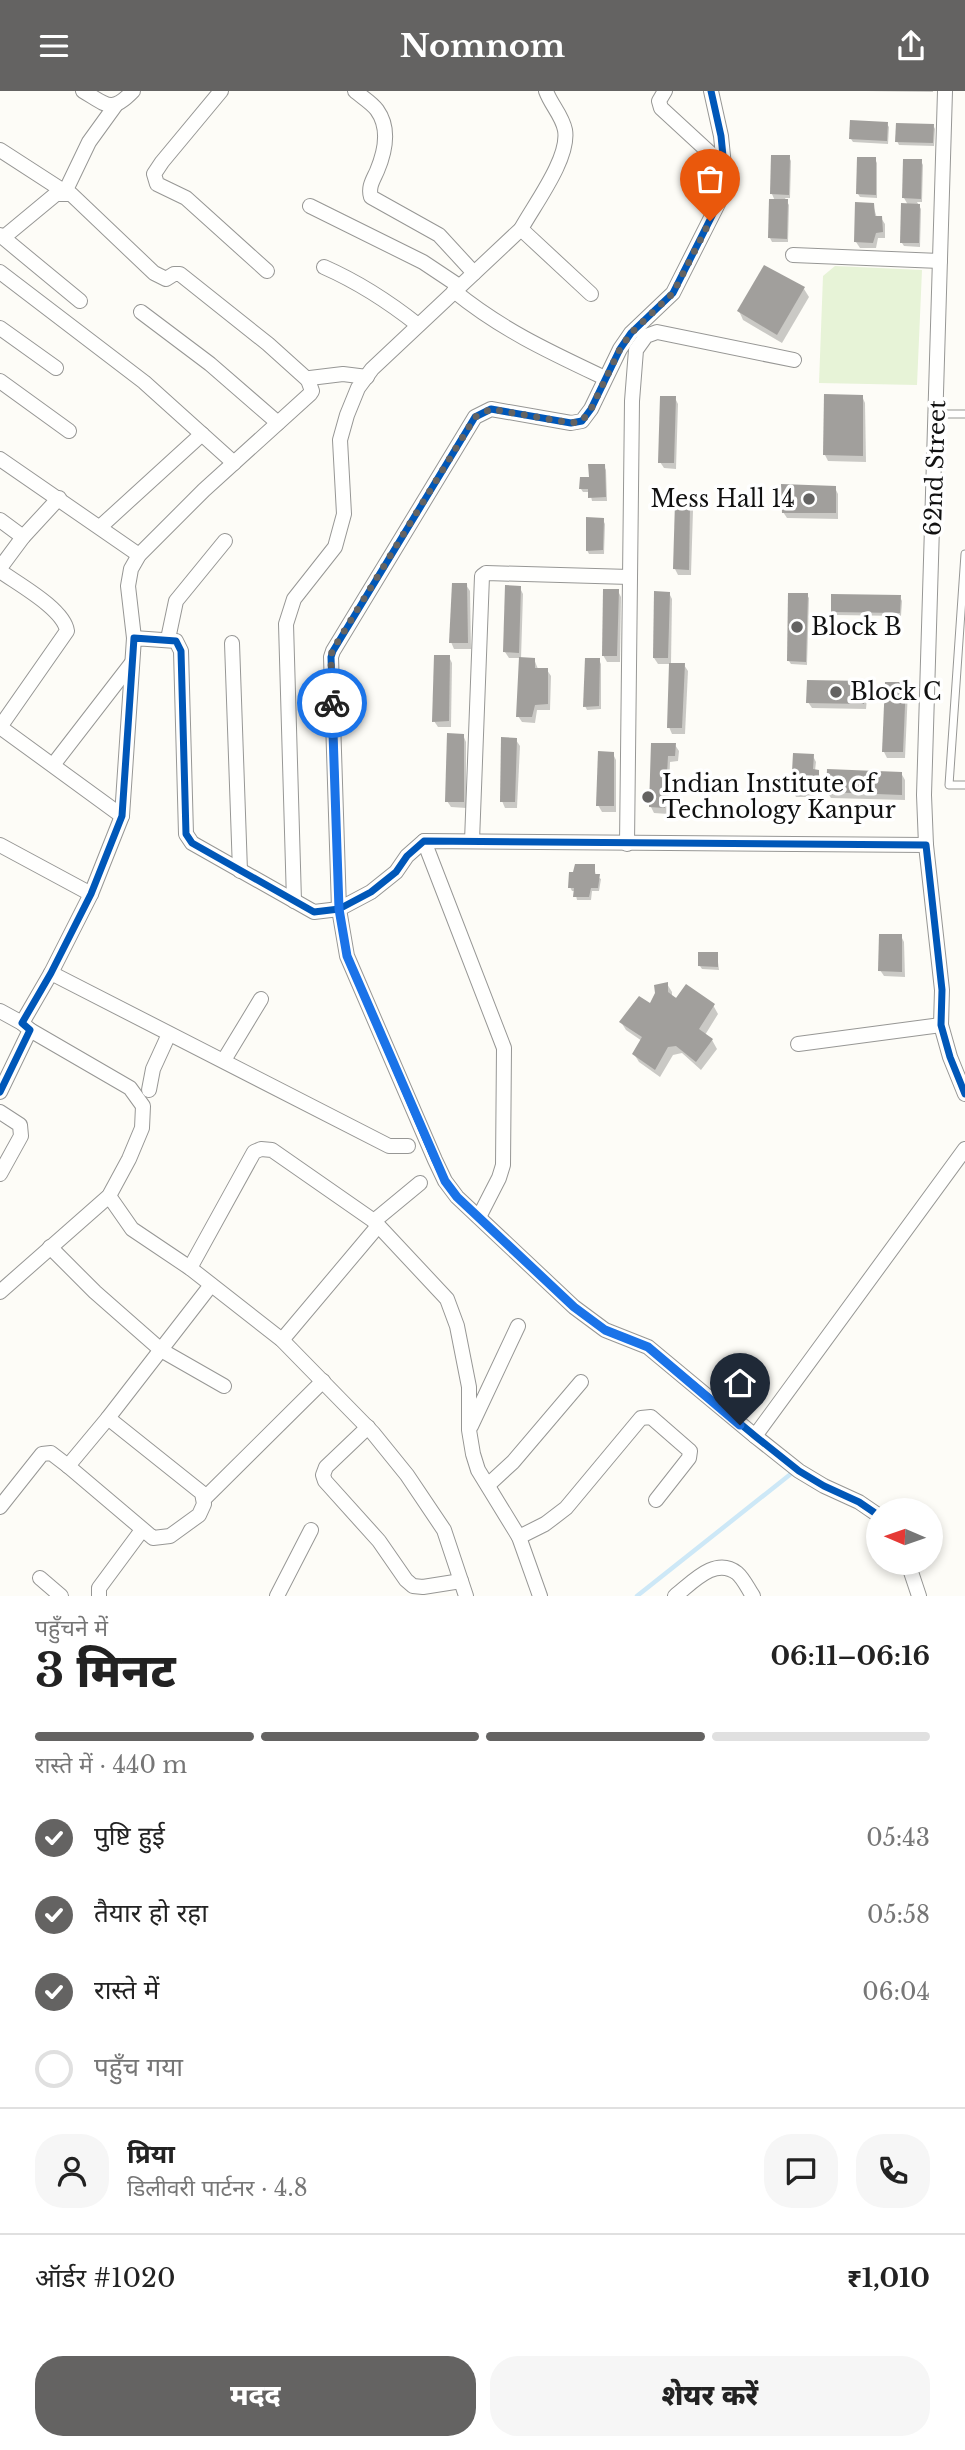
<!DOCTYPE html>
<html lang="hi">
<meta charset="utf-8">
<style>
body{margin:0;font-family:"Libre Baskerville","Noto Sans Devanagari",serif;background:#f6f6f6;color:#222;height:100vh;display:flex;flex-direction:column;font-size:26px;white-space:nowrap}
*{box-sizing:border-box;margin:0}
p{font-size:23px;color:#767676}
.icon{flex:none;width:38px;height:38px;fill:none;stroke:currentColor;stroke-width:2;stroke-linecap:round;stroke-linejoin:round}
.map{position:relative;height:1505px;overflow:hidden}
.drawer{display:flex;flex-direction:column;background:#fff;flex:1}
.drawer>*{flex:none}
.needle{width:46px;rotate:272deg}
.tools{position:absolute;left:866px;top:1407px;display:grid;gap:14px}
.tools a{display:grid;place-items:center;width:77px;height:77px;border-radius:50%;background:#fff;box-shadow:0 4px 10px #0003;font-size:35px}
.pin{position:absolute;display:grid;place-items:center;width:60px;height:60px;color:#fff;margin:-72px -30px;border-radius:50% 50% 50% 0;rotate:-45deg;box-shadow:0 0 7px #0007}
.pin .icon{rotate:45deg}
.courier{position:absolute;display:grid;place-items:center;width:70px;height:70px;margin:-35px;border:5px solid #1a73e8;border-radius:50%;background:#fff;color:#222;box-shadow:0 2px 9px #0007}
.overview em{font-style:normal;font-weight:800}
.overview div{display:flex;flex-direction:column-reverse}
.overview{display:flex;align-items:center;justify-content:space-between;height:119px;padding:0 35px}
h1{font-size:46px;font-weight:800;line-height:52px}
.bar{display:grid;grid-template-columns:repeat(4,1fr);gap:10px 7px;align-content:center;height:84px;padding:0 35px}
.bar i{height:9px;border-radius:5px;background:#e0e0e0}
.bar .active{background:#646362}
.bar p{grid-column:span 4}
.line{display:flex;align-items:center;gap:18px;padding:0 35px;border-top:2px solid #e0e0e0}
.line div{flex:1}
.round{display:grid;place-items:center;flex:none;width:74px;height:74px;border-radius:28px;background:#f6f6f6}
ol{padding:0 35px;list-style:none}
li{display:flex;align-items:center;gap:21px;height:77px}
li p{margin-inline-start:auto}
li .icon{padding:7px;border-radius:50%;background:#646362;color:#fff;stroke-width:4}
li:last-child{color:#767676}
li i{width:38px;height:38px;border:4px solid #e0e0e0;border-radius:50%}
.action{display:flex;gap:14px;margin-top:auto;padding:14px 35px}
.action a{flex:1;height:80px;border-radius:28px;background:#646362;color:#fff;font-size:28px;font-weight:800;line-height:80px;text-align:center}
.action a+a{background:#f6f6f6;color:#222}
header{display:flex;justify-content:space-between;align-items:center;height:91px;padding:0 35px;background:#646362;color:#fff;font-size:32px;font-weight:800}
.map>svg:first-child{display:block}
</style>
<header><svg class="icon" aria-label="menu" viewBox="0 0 24 24"><path d="M4 6h16M4 12h16M4 18h16"/></svg>Nomnom<svg class="icon" aria-label="share" viewBox="0 0 24 24"><path d="M12 15V3M7 8l5-5 5 5M5 13v7h14v-7"/></svg></header>
<div class="map">
<svg width="965" height="1505" viewBox="0 0 965 1505">
<rect width="100%" height="100%" fill="#fdfcf7"/>
<polygon fill="#e7f3d7" points="835,175 922,179 917,294 819,292 823,185"/>
<g fill="#0003">
<polygon points="866,0 933,0 933,1"/>
<polygon points="887,33 889,36 888,53 853,51 851,48"/>
<polygon points="933,34 935,38 934,55 899,54 897,50"/>
<polygon points="789,66 791,70 790,107 785,107 789,114 788,151 772,151 770,147 775,110 772,103"/>
<polygon points="875,68 877,72 877,107 860,106 858,103"/>
<polygon points="921,70 923,74 922,111 917,111 921,118 920,156 904,155 902,152 908,114 904,107"/>
<polygon points="873,114 877,127 881,127 885,133 885,147 878,147 876,157 860,157 856,151"/>
<polygon points="804,198 809,206 782,252 743,229 739,220"/>
<polygon points="862,305 865,312 866,371 828,370 825,364"/>
<polygon points="675,307 678,313 676,378 664,377 660,371"/>
<polygon points="604,375 606,379 607,410 592,410 590,401 583,401 581,398"/>
<polygon points="835,397 838,403 838,428 787,427 783,421"/>
<polygon points="689,413 693,419 691,484 678,484 675,478"/>
<polygon points="603,429 605,433 604,463 589,463 587,459"/>
<polygon points="466,494 470,500 471,558 454,558 451,551"/>
<polygon points="520,497 523,503 521,568 534,568 538,578 547,579 551,585 550,619 537,619 535,632 522,631 518,625 520,567 509,567 505,561"/>
<polygon points="618,500 621,506 620,571 607,571 603,564"/>
<polygon points="669,502 672,508 671,573 658,573 654,567"/>
<polygon points="807,504 809,507 807,574 791,573 789,570"/>
<polygon points="900,506 902,510 901,525 835,524 833,520"/>
<polygon points="449,566 452,572 451,636 438,636 434,630"/>
<polygon points="599,569 601,573 601,618 587,619 585,615"/>
<polygon points="684,574 688,580 685,643 672,643 669,636"/>
<polygon points="864,592 868,598 866,618 812,617 808,611"/>
<polygon points="905,593 908,599 905,667 887,667 884,661"/>
<polygon points="463,644 466,651 466,717 451,716 447,710"/>
<polygon points="516,649 520,655 517,717 505,717 502,710"/>
<polygon points="653,654 675,654 679,660 678,670 670,671 668,723 654,722 651,716"/>
<polygon points="613,663 616,669 616,721 602,721 598,714"/>
<polygon points="813,665 816,671 815,680 818,681 822,691 815,691 814,706 796,706 793,700"/>
<polygon points="901,682 905,689 905,709 831,707 827,701"/>
<polygon points="594,775 596,785 601,788 599,800 592,800 591,809 577,809 575,800 572,800 570,796 575,782"/>
<polygon points="901,845 904,851 905,886 884,885 880,879"/>
<polygon points="717,863 719,879 702,878 700,875"/>
<polygon points="667,893 672,901 672,906 713,914 718,923 705,944 712,949 717,958 701,979 682,962 673,964 660,986 639,971 634,963 642,950 626,939 621,931 651,914"/>
</g>
<g fill="none" stroke-linecap="round" stroke-linejoin="round">
<polyline stroke="#cde8f7" stroke-width="4.5" points="637,1505 792,1382"/>
</g>
<g fill="#a19f9c">
<polygon points="850,29 888,31 887,50 849,48"/>
<polygon points="896,32 934,33 933,52 895,51"/>
<polygon points="771,64 790,64 789,104 770,103"/>
<polygon points="857,66 876,66 876,104 856,103"/>
<polygon points="903,68 922,68 921,108 902,107"/>
<polygon points="769,108 788,108 787,148 768,147"/>
<polygon points="855,111 874,112 875,125 882,125 883,141 876,142 873,152 854,151"/>
<polygon points="901,112 920,113 919,152 900,152"/>
<polygon points="764,174 805,196 777,244 737,220"/>
<polygon points="824,303 863,304 863,365 823,364"/>
<polygon points="660,305 676,305 674,372 658,372"/>
<polygon points="588,373 605,373 606,406 588,407 588,398 579,398 580,386 589,386"/>
<polygon points="781,393 836,395 836,422 782,422"/>
<polygon points="675,411 690,412 689,479 673,478"/>
<polygon points="586,426 604,427 603,459 586,460"/>
<polygon points="452,492 467,492 468,552 449,552"/>
<polygon points="505,494 521,495 519,562 503,561"/>
<polygon points="603,498 619,498 617,565 602,565"/>
<polygon points="654,500 670,501 668,567 653,567"/>
<polygon points="788,502 808,502 806,571 787,570"/>
<polygon points="831,503 901,504 900,522 831,521"/>
<polygon points="434,564 450,564 449,630 432,631"/>
<polygon points="519,566 535,567 535,577 548,577 548,613 535,614 532,626 516,626"/>
<polygon points="585,567 600,567 599,615 583,616"/>
<polygon points="669,572 685,572 682,637 667,637"/>
<polygon points="807,589 866,590 864,613 806,612"/>
<polygon points="885,591 906,591 903,661 882,661"/>
<polygon points="447,642 464,643 464,711 445,711"/>
<polygon points="501,646 517,647 515,711 500,711"/>
<polygon points="651,652 676,652 675,665 668,665 665,717 649,716"/>
<polygon points="598,660 614,661 614,715 596,715"/>
<polygon points="793,662 814,663 813,678 819,679 819,685 812,685 812,701 791,700"/>
<polygon points="827,678 902,681 902,704 826,701"/>
<polygon points="575,773 595,773 595,783 600,783 598,797 591,797 589,806 573,806 574,797 568,797 569,781 573,781"/>
<polygon points="879,843 902,843 902,881 878,880"/>
<polygon points="698,861 718,861 718,876 698,875"/>
<polygon points="668,891 668,901 676,907 686,893 715,913 699,938 713,948 696,971 676,955 668,956 655,979 632,963 642,946 619,931 639,905 650,912 655,902 654,894"/>
</g>
<g fill="none" stroke-linecap="round" stroke-linejoin="round">
<g stroke="#979795" stroke-width="9">
<g id="lane">
<polyline points="937,323 965,323"/>
<polyline points="965,463 949,694 965,694"/>
</g>
</g>
<g stroke="#979795" stroke-width="16">
<g id="street">
<path d="M83 0C107 14 111 23 133 0"/>
<polyline points="221,0 162,71 154,83 157,93 186,107 267,180"/>
<path d="M355 0C362 6 372 12 377 19 390 37 385 61 377 80 373 89 368 96 371 106L439 144 474 182"/>
<polyline points="665,0 659,10 661,17 724,75"/>
<polyline points="711,0 721,45 724,75 722,105 673,202 631,242 620,258 591,318 582,330 571,332 491,318 475,326 333,560 331,566 339,818 347,865 435,1069 445,1090 457,1106 574,1216 605,1239 648,1256 755,1345 799,1380 824,1395 859,1411 878,1424"/>
<polyline points="0,59 65,101 89,51 115,15"/>
<polyline points="310,115 423,171 459,195"/>
<path d="M521 138C534 114 570 67 565 39 562 24 551 14 546 0"/>
<polyline points="0,144 80,210"/>
<polyline points="4,146 56,103 71,103 154,182 166,188 174,183 180,183 268,253 308,289 312,300 310,303 204,399 139,464 131,478 128,495 134,547"/>
<polyline points="793,164 940,170"/>
<path d="M324 176C358 191 389 211 418 234"/>
<polyline points="0,181 144,291 234,372"/>
<path d="M454 200C502 239 550 261 605 287"/>
<polyline points="141,221 210,273 278,332"/>
<polyline points="0,237 56,277"/>
<polyline points="308,289 310,287 343,283 367,286"/>
<polyline points="0,290 69,340"/>
<polyline points="0,368 139,464"/>
<polyline points="0,429 23,446"/>
<polyline points="100,436 202,343"/>
<polyline points="0,477 23,446 59,407"/>
<path d="M0 480C18 493 64 518 67 540L0 636"/>
<polyline points="168,548 176,510 225,450"/>
<polyline points="232,552 240,780"/>
<polyline points="0,636 122,725"/>
<polyline points="53,674 131,573"/>
<polyline points="424,750 504,957 503,1074 499,1087 479,1126"/>
<polyline points="472,750 482,485 486,482 630,486"/>
<polyline points="627,753 632,310 636,259 646,245 657,241 794,269"/>
<polyline points="0,754 91,803"/>
<polyline points="926,754 924,704 945,0"/>
<polyline points="294,810 286,533 294,508 335,456 344,423 340,349 347,324 358,297 372,278 521,138 591,203"/>
<polyline points="51,882 389,1055 408,1055"/>
<polyline points="0,920 22,932"/>
<polyline points="798,953 941,934"/>
<polyline points="224,969 261,908"/>
<polyline points="149,999 153,978 169,943"/>
<polyline points="0,1001 30,939 22,932 51,882 91,803 122,725 134,547 176,550 181,560 186,743 192,752 314,821 339,818 371,801 396,781 407,765 424,750 926,754 942,899 941,934 950,966 965,1003"/>
<polyline points="0,1021 20,1034 21,1045 0,1083"/>
<polyline points="109,1105 132,1138 190,1177 282,1249 373,1342 407,1384 444,1439 466,1505"/>
<polyline points="374,1130 420,1092"/>
<polyline points="50,1156 95,1201 161,1259 224,1295"/>
<polyline points="190,1177 254,1061 261,1058 272,1059 374,1130 447,1208 457,1235 469,1296 469,1339 473,1363 478,1379 519,1446 540,1505"/>
<polyline points="0,1201 109,1105 129,1068 142,1037 143,1015 130,997 30,939"/>
<polyline points="282,1249 378,1135"/>
<polyline points="471,1335 518,1235"/>
<polyline points="368,1336 326,1376 323,1384 325,1390 379,1450 406,1489 413,1495 423,1496 461,1490"/>
<polyline points="755,1345 965,1058"/>
<polyline points="68,1375 108,1327 211,1194"/>
<polyline points="488,1394 513,1371 581,1291"/>
<polyline points="204,1408 323,1290"/>
<polyline points="0,1416 42,1363 51,1362 68,1375 153,1447 170,1445 199,1424 204,1413 202,1402 108,1327"/>
<polyline points="519,1446 545,1433 566,1417 641,1327 651,1326 690,1360 689,1367 656,1409"/>
<polyline points="908,1472 919,1505"/>
<polyline points="40,1487 61,1505"/>
<polyline points="99,1505 99,1497 142,1439"/>
<polyline points="277,1505 311,1439"/>
<path d="M675 1505C692 1492 715 1465 737 1482 744 1488 748 1498 753 1505"/>
</g>
</g>
<use href="#lane" stroke="#fffffe" stroke-width="7"/>
<use href="#street" stroke="#fffffe" stroke-width="14"/>
<g stroke="#fff" stroke-width="11">
<g id="cycleway">
<polyline points="711,0 721,45 724,75 722,105 673,202 631,242 620,258 591,318 582,330 571,332 491,318 475,326 333,560 331,566 339,818 347,865 435,1069 445,1090 457,1106 574,1216 605,1239 648,1256 755,1345 799,1380 824,1395 859,1411 878,1424"/>
<polyline points="0,1001 30,939 22,932 51,882 91,803 122,725 134,547 176,550 181,560 186,743 192,752 314,821 339,818 371,801 396,781 407,765 424,750 926,754 942,899 941,934 950,966 965,1003"/>
</g>
</g>
<use href="#cycleway" stroke="#0057b8" stroke-width="7"/>
</g>
<g fill="none" stroke-linecap="round" stroke-linejoin="round">
<polyline stroke="#646362" stroke-width="7" stroke-dasharray="0 12.6" points="332,612 331,566 332,560 475,326 491,318 571,332 582,330 591,318 620,258 631,242 673,202 710,130"/>
<polyline stroke="#1a73e8" stroke-width="9" points="332,612 339,818 347,865 445,1090 457,1106 574,1216 605,1239 648,1256 740,1334"/>
</g>
<g fill="#646362" stroke="#fff" stroke-width="2.5">
<circle cx="809" cy="408" r="7"/>
<circle cx="797" cy="536" r="7"/>
<circle cx="836" cy="601" r="7"/>
<circle cx="648" cy="706" r="7"/>
</g>
<g text-anchor="middle" dominant-baseline="central" stroke-width="7" stroke-linejoin="round" paint-order="stroke">
<g font-size="23" fill="#111" stroke="#fff">
<text transform="translate(935 377) rotate(-88)">62nd Street</text>
</g>
<g font-size="23" fill="#111" stroke="#fff" text-anchor="start">
<text x="795" y="408" text-anchor="end">Mess Hall 14</text>
<text x="811" y="536">Block B</text>
<text x="850" y="601">Block C</text>
<text x="662" y="693">Indian Institute of<tspan x="662" dy="26">Technology Kanpur</tspan></text>
</g>
</g>
</svg>
<div class="tools">
<a><svg class="needle" viewBox="-14 -14 28 28"><path d="M0-13l5 13h-10z" fill="#e53935"/><path d="M0 13l5-13h-10z" fill="#767676"/></svg></a>
</div>
<div class="pin" style="left:710px;top:130px;background:#ea580c"><svg class="icon" aria-label="bag" viewBox="0 0 24 24"><path d="M5 8h14l-1 12H6zM9 8a3 3 0 0 1 6 0"/></svg></div>
<div class="pin" style="left:740px;top:1334px;background:#1f2937"><svg class="icon" aria-label="home" viewBox="0 0 24 24"><path d="M3 11l9-7 9 7M6 9v11h12V9"/></svg></div>
<div class="courier" style="left:332px;top:612px"><svg class="icon" aria-label="bike" viewBox="0 0 24 24"><circle cx="6" cy="16" r="4"/><circle cx="18" cy="16" r="4"/><path d="M6 16l4-8h5l3 8M10 8l3 8H6M13 5h3"/></svg></div>
</div>
<section class="drawer">
<div class="overview"><div><h1>3 मिनट</h1><p>पहुँचने में</p></div><em>06:11–06:16</em></div>
<div class="bar"><i class="active"></i><i class="active"></i><i class="active"></i><i></i><p>रास्ते में · 440 m</p></div>
<ol>
<li><svg class="icon" aria-label="check" viewBox="0 0 24 24"><path d="M5 12l5 5 9-10"/></svg>पुष्टि हुई<p>05:43</p></li>
<li><svg class="icon" aria-label="check" viewBox="0 0 24 24"><path d="M5 12l5 5 9-10"/></svg>तैयार हो रहा<p>05:58</p></li>
<li><svg class="icon" aria-label="check" viewBox="0 0 24 24"><path d="M5 12l5 5 9-10"/></svg>रास्ते में<p>06:04</p></li>
<li><i></i>पहुँच गया</li>
</ol>
<div class="line" style="height:126px"><a class="round"><svg class="icon" aria-label="person" viewBox="0 0 24 24"><circle cx="12" cy="8" r="4"/><path d="M4 21q1-7 8-7t8 7"/></svg></a><div><b>प्रिया</b><p>डिलीवरी पार्टनर · 4.8</p></div><a class="round"><svg class="icon" aria-label="chat" viewBox="0 0 24 24"><path d="M4 5h16v11H9l-5 4z"/></svg></a><a class="round"><svg class="icon" aria-label="phone" viewBox="0 0 24 24"><path d="M5 4h4l2 5-3 2q2 4 5 5l2-3 5 2v4C11 20 4 13 5 4z"/></svg></a></div>
<div class="line" style="height:91px"><div>ऑर्डर #1020</div><b>₹1,010</b></div>
<div class="action"><a>मदद</a><a>शेयर करें</a></div>
</section>
